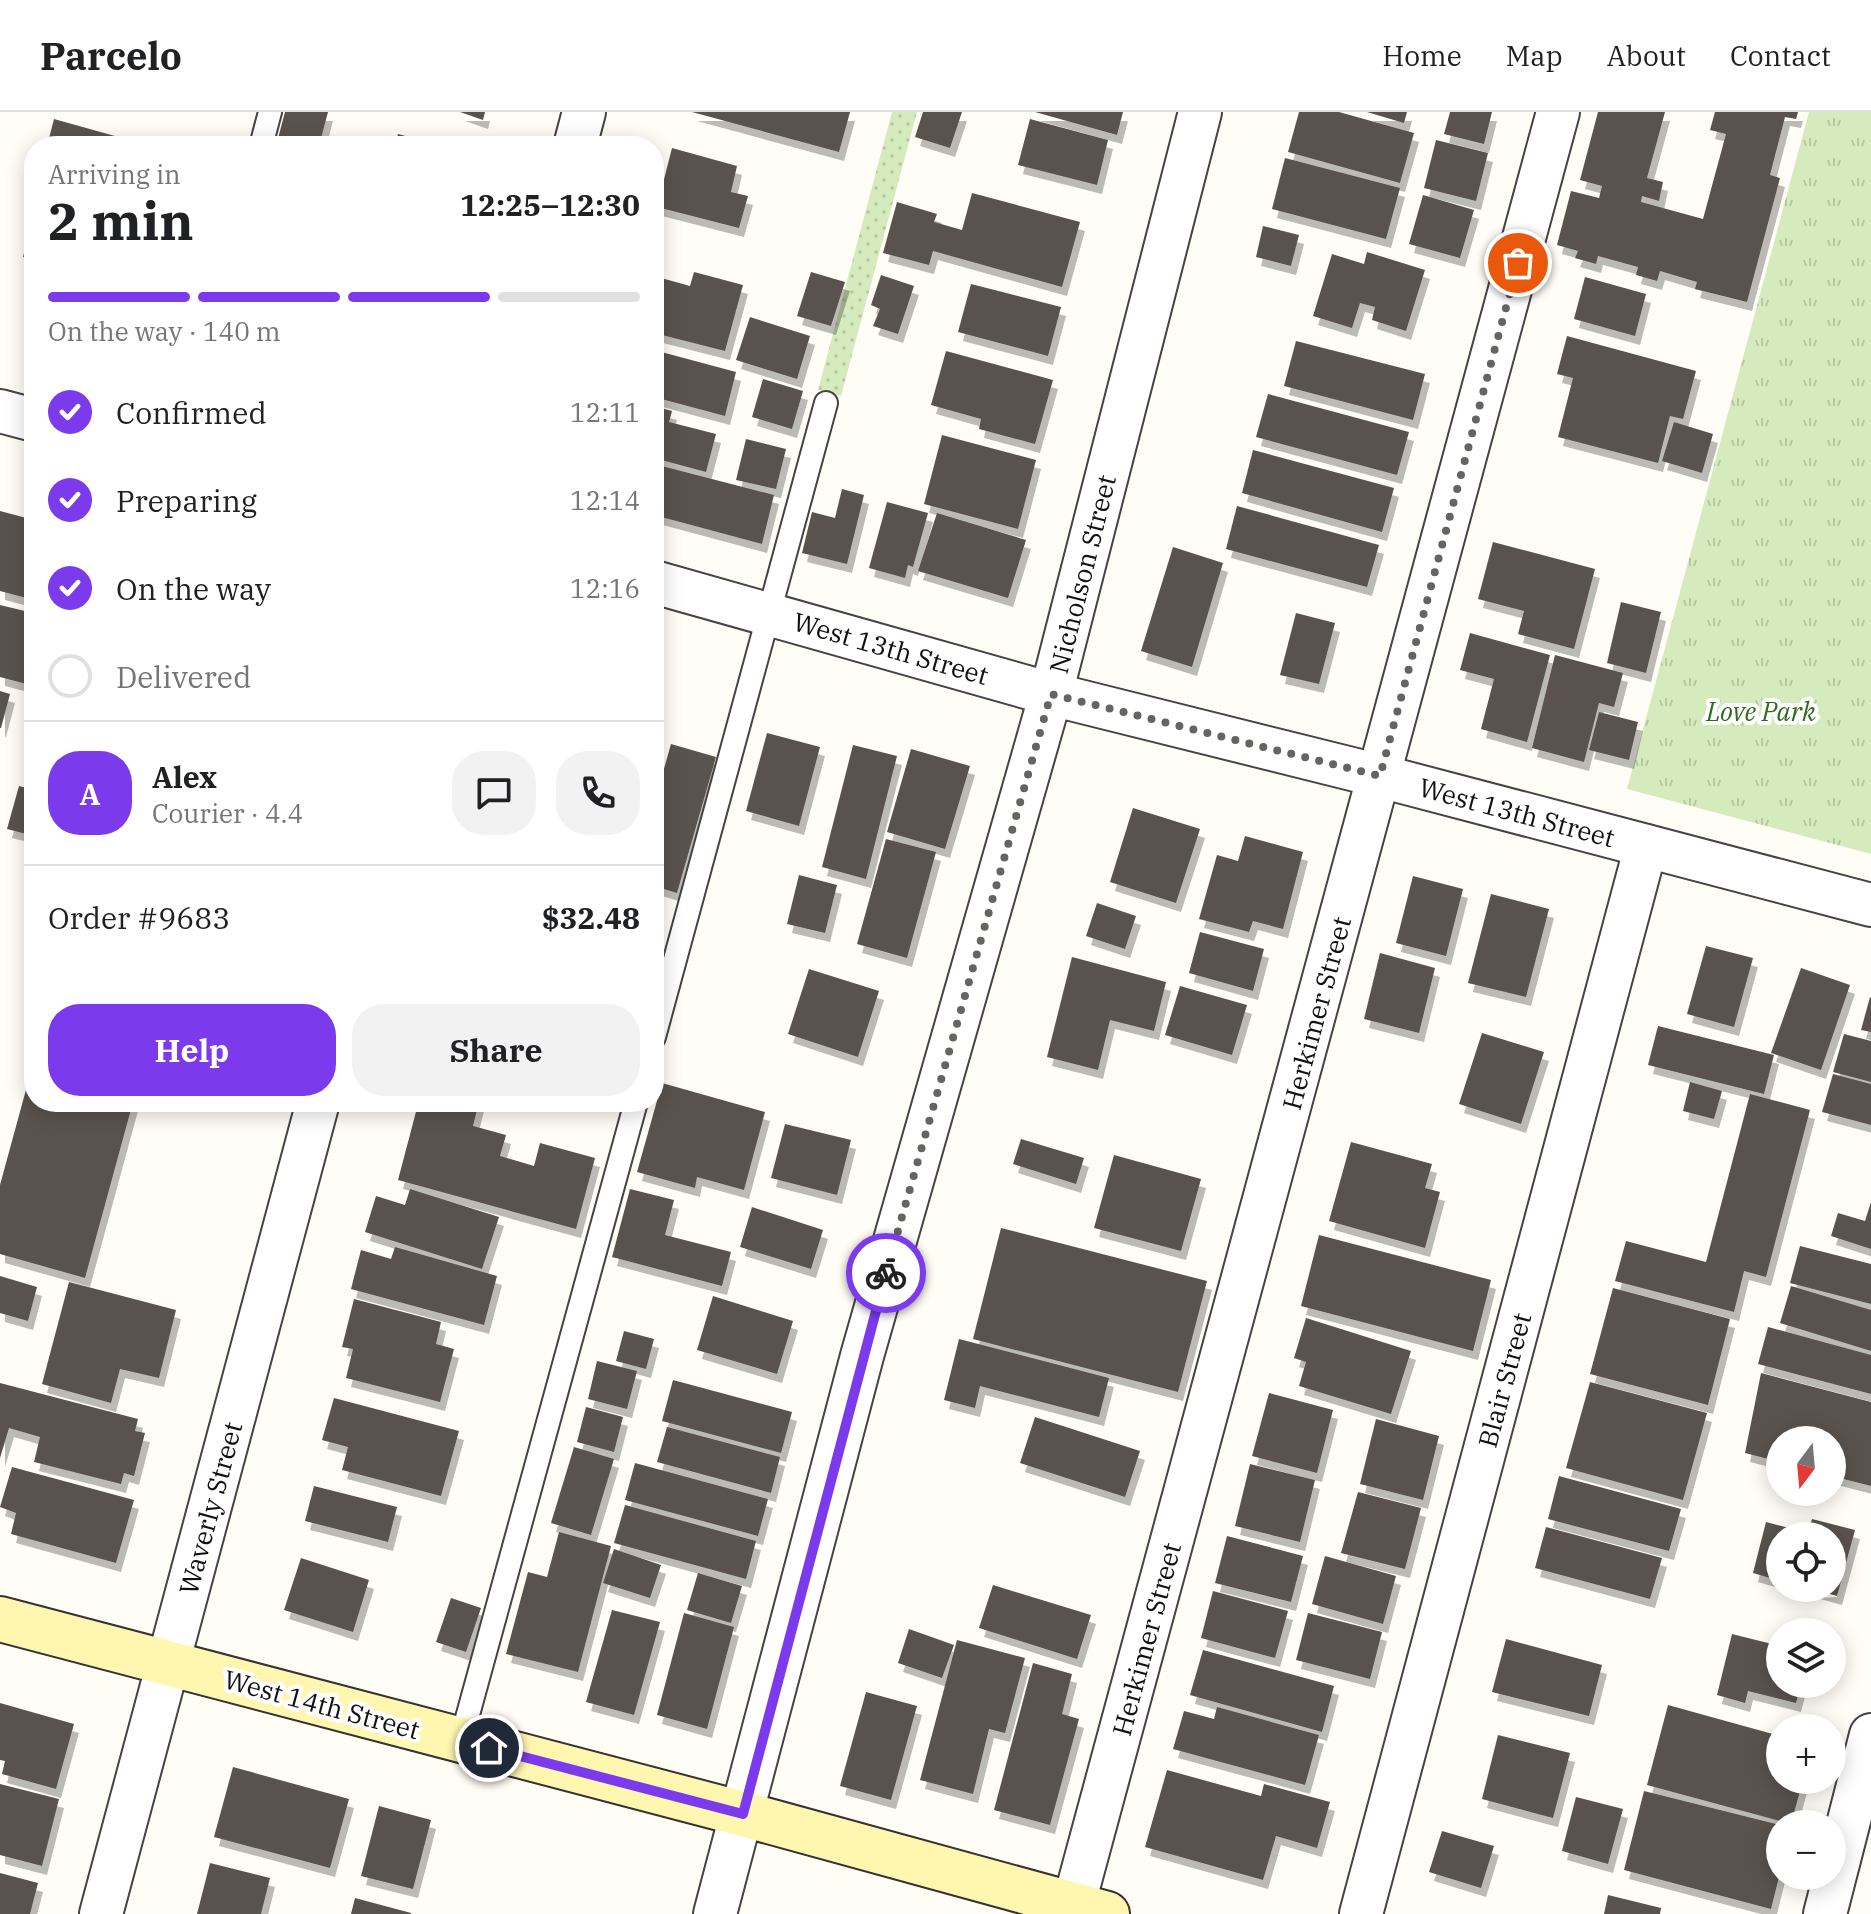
<!DOCTYPE html>
<meta charset="utf-8">
<style>
body{margin:0;font-family:"IBM Plex Serif",serif;background:#f2f2f2;color:#202124;height:100vh;display:flex;flex-direction:column;font-size:30px;white-space:nowrap}
*{box-sizing:border-box;margin:0}
p{font-size:26px;color:#757577}
.icon{flex:none;width:44px;height:44px;fill:none;stroke:currentColor;stroke-width:2;stroke-linecap:round;stroke-linejoin:round}
.map{position:relative;flex:1;overflow:hidden}
.sheet{position:absolute;left:24px;top:24px;width:640px;height:976px;display:flex;flex-direction:column;background:#fff;border-radius:32px;box-shadow:0 4px 20px #0003}
.sheet>*{flex:none}
.needle{width:52px;rotate:196deg}
.fabs{position:absolute;left:1766px;top:1314px;display:grid;gap:16px}
.fabs a{display:grid;place-items:center;width:80px;height:80px;border-radius:50%;background:#fff;box-shadow:0 4px 20px #0003;font-size:40px}
.pin{position:absolute;display:grid;place-items:center;width:68px;height:68px;color:#fff;margin:-34px;border:4px solid #fff;border-radius:50%;box-shadow:0 2px 8px #0007}
.courier{position:absolute;display:grid;place-items:center;width:80px;height:80px;margin:-40px;border:6px solid #7c3aed;border-radius:50%;background:#fff;color:#222;box-shadow:0 2px 10px #0007}
.headline em{font-style:normal;font-weight:800}
.headline div{display:flex;flex-direction:column-reverse}
.headline{display:flex;align-items:center;justify-content:space-between;height:136px;padding:0 24px}
h1{font-size:52px;font-weight:800;line-height:60px}
.bar{display:grid;grid-template-columns:repeat(4,1fr);gap:12px 8px;align-content:center;height:96px;padding:0 24px}
.bar i{height:10px;border-radius:6px;background:#e0e0e0}
.bar .on{background:#7c3aed}
.bar p{grid-column:span 4}
.line{display:flex;align-items:center;gap:20px;padding:0 24px;border-top:2px solid #e0e0e0}
.line div{flex:1}
.round{display:grid;place-items:center;flex:none;width:84px;height:84px;border-radius:32px;background:#f2f2f2}
ol{padding:0 24px;list-style:none}
li{display:flex;align-items:center;gap:24px;height:88px}
li p{margin-inline-start:auto}
li .icon{padding:8px;border-radius:50%;background:#7c3aed;color:#fff;stroke-width:4}
li:last-child{color:#757577}
li i{width:44px;height:44px;border:4px solid #e0e0e0;border-radius:50%}
.button{display:flex;gap:16px;margin-top:auto;padding:16px 24px}
.button a{flex:1;height:92px;border-radius:32px;background:#7c3aed;color:#fff;font-size:32px;font-weight:800;line-height:92px;text-align:center}
.button a+a{background:#f2f2f2;color:#202124}
header{display:flex;align-items:center;gap:48px;box-sizing:border-box;height:112px;padding:0 40px;background:#fff;border-bottom:2px solid #e0e0e0}
header strong{font-size:38px}
nav{display:flex;gap:44px;margin-inline-start:auto;font-size:28px}
.map>svg:first-child{display:block}
</style>
<header>
<strong>Parcelo</strong>
<nav><a>Home</a><a>Map</a><a>About</a><a>Contact</a></nav>
</header>
<div class="map">
<svg width="1871" height="1802" viewBox="0 0 1871 1802">
<defs>
<pattern id="grass-dots" width="8" height="8" patternUnits="userSpaceOnUse" patternTransform="scale(2)"><rect width="8" height="8" fill="#d5ebbd"/><path d="M2 2h.1M6 6h.1" fill="none" stroke="#b6c8a1" stroke-width="1.8" stroke-linecap="round"/></pattern>
<pattern id="park-tufts" width="24" height="20" patternUnits="userSpaceOnUse" patternTransform="scale(2)"><rect width="24" height="20" fill="#d5ebbd"/><path d="M3 7l-1-3M5 7V3M7 7l1-3M15 17l-1-3M17 17v-4M19 17l1-3" fill="none" stroke="#b6c8a1"/></pattern>
<filter id="shadow"><feDropShadow dx="5" dy="9" stdDeviation="0" flood-color="#0004"/></filter>
</defs>
<rect width="100%" height="100%" fill="#fffdf5"/>
<polygon fill="url(#grass-dots)" points="892,0 917,0 841,284 818,278"/>
<polygon fill="url(#park-tufts)" points="1809,0 1871,0 1871,742 1627,677"/>
<g fill="#5a524d" filter="url(#shadow)">
<polygon points="285,0 328,0 319,34 276,34"/>
<polygon points="460,0 485,0 483,8"/>
<polygon points="692,0 850,0 839,40"/>
<polygon points="923,0 962,0 950,36 915,25"/>
<polygon points="1035,0 1123,0 1117,23"/>
<polygon points="1299,0 1339,0 1414,21 1400,71 1288,40"/>
<polygon points="1367,0 1407,0 1404,11"/>
<polygon points="1450,0 1492,0 1484,32 1444,22"/>
<polygon points="1598,0 1665,0 1647,66 1663,70 1659,89 1642,84 1641,90 1703,107 1726,22 1710,18 1715,0 1798,0 1796,7 1785,5 1770,63 1780,66 1747,190 1695,177 1697,170 1660,159 1657,169 1636,163 1638,155 1598,144 1596,152 1575,146 1578,139 1557,133 1571,79 1599,86 1602,74 1580,68"/>
<polygon points="54,7 147,33 147,34 47,34"/>
<polygon points="1030,7 1108,28 1097,73 1018,53"/>
<polygon points="398,22 439,33 439,34 395,34"/>
<polygon points="1436,28 1488,41 1476,89 1424,76"/>
<polygon points="672,36 737,54 731,80 748,84 739,116 657,95"/>
<polygon points="1285,46 1400,76 1386,127 1272,97"/>
<polygon points="972,81 1080,110 1062,175 933,139 929,153 883,141 897,90 937,102 934,110 962,118"/>
<polygon points="1423,83 1474,98 1460,146 1409,132"/>
<polygon points="33,106 34,106 34,148 23,145"/>
<polygon points="1263,114 1299,123 1291,154 1256,145"/>
<polygon points="1367,140 1425,158 1406,219 1372,208 1375,195 1360,191 1352,216 1313,204 1332,142 1364,152"/>
<polygon points="694,160 743,173 725,239 654,221 654,164 690,174"/>
<polygon points="811,160 845,170 831,214 797,204"/>
<polygon points="881,163 914,174 898,222 873,214 880,197 871,193"/>
<polygon points="1585,165 1646,182 1635,224 1574,207"/>
<polygon points="971,172 1061,195 1048,244 958,220"/>
<polygon points="750,205 810,224 797,267 736,248"/>
<polygon points="1567,224 1696,259 1683,307 1670,304 1658,351 1558,325 1573,266 1557,262"/>
<polygon points="1296,229 1425,262 1413,308 1284,274"/>
<polygon points="654,238 736,260 725,304 654,285"/>
<polygon points="946,239 1053,268 1035,332 979,317 981,307 931,293"/>
<polygon points="763,267 803,279 792,317 752,305"/>
<polygon points="1268,282 1409,320 1397,363 1256,325"/>
<polygon points="654,294 672,299 669,310 716,322 706,360 654,346"/>
<polygon points="1674,310 1713,322 1702,361 1662,349"/>
<polygon points="942,323 1036,348 1018,417 924,392"/>
<polygon points="746,327 786,337 776,377 736,368"/>
<polygon points="1253,338 1394,376 1382,420 1242,381"/>
<polygon points="654,352 774,383 762,432 654,403"/>
<polygon points="842,377 864,383 847,452 802,441 812,400 835,406"/>
<polygon points="887,390 928,401 913,455 908,453 905,466 869,456"/>
<polygon points="1237,394 1379,433 1367,475 1226,437"/>
<polygon points="0,399 34,408 34,488 0,479"/>
<polygon points="937,401 1026,428 1008,486 918,459"/>
<polygon points="1493,430 1595,457 1574,537 1518,522 1524,499 1478,487"/>
<polygon points="1173,435 1223,451 1192,555 1141,539"/>
<polygon points="1621,490 1661,500 1646,561 1607,551"/>
<polygon points="0,493 33,501 27,524 34,526 34,574 0,565"/>
<polygon points="1296,501 1335,511 1319,572 1280,563"/>
<polygon points="1470,521 1550,543 1527,630 1481,617 1494,567 1460,558"/>
<polygon points="1555,543 1623,561 1614,595 1599,591 1584,650 1532,636"/>
<polygon points="0,579 10,582 1,616 0,616"/>
<polygon points="1599,600 1638,610 1629,648 1589,638"/>
<polygon points="767,621 820,635 799,714 746,699"/>
<polygon points="671,632 716,645 677,781 654,774 654,692"/>
<polygon points="853,633 897,644 866,767 822,755"/>
<polygon points="911,637 970,654 945,737 887,720"/>
<polygon points="19,674 34,678 34,724 7,717"/>
<polygon points="1133,696 1200,717 1176,791 1110,770"/>
<polygon points="1245,724 1303,740 1283,817 1253,809 1249,820 1199,807 1217,743 1238,749"/>
<polygon points="886,727 936,740 907,846 857,832"/>
<polygon points="799,763 837,773 825,821 787,812"/>
<polygon points="1413,764 1463,777 1446,844 1396,831"/>
<polygon points="1491,782 1549,797 1526,885 1468,871"/>
<polygon points="1097,791 1136,804 1125,837 1086,824"/>
<polygon points="1200,820 1264,837 1253,879 1189,861"/>
<polygon points="1706,834 1753,846 1734,915 1687,902"/>
<polygon points="1380,841 1435,856 1419,921 1364,907"/>
<polygon points="1072,845 1166,870 1154,919 1110,908 1098,958 1047,945"/>
<polygon points="1801,856 1850,873 1821,958 1771,941"/>
<polygon points="809,857 879,879 858,945 788,922"/>
<polygon points="1180,874 1247,893 1232,943 1165,923"/>
<polygon points="1870,885 1871,886 1871,920 1861,918"/>
<polygon points="1658,914 1774,943 1764,982 1648,953"/>
<polygon points="1482,921 1544,940 1521,1012 1459,992"/>
<polygon points="1844,922 1871,929 1871,970 1833,960"/>
<polygon points="33,952 34,990 133,990 85,1166 0,1142 0,1073"/>
<polygon points="1833,962 1871,972 1871,1013 1822,1000"/>
<polygon points="1690,970 1722,979 1714,1007 1683,999"/>
<polygon points="662,971 765,1000 744,1078 697,1065 695,1076 637,1060"/>
<polygon points="1750,982 1810,998 1766,1165 1744,1159 1734,1200 1615,1169 1626,1129 1706,1150"/>
<polygon points="437,990 479,990 473,1014 506,1023 500,1044 534,1054 540,1031 595,1046 576,1117 398,1068 417,996 434,1000"/>
<polygon points="785,1012 851,1028 837,1083 771,1066"/>
<polygon points="1021,1027 1084,1046 1076,1072 1013,1052"/>
<polygon points="1351,1030 1432,1052 1425,1076 1440,1080 1425,1136 1329,1109"/>
<polygon points="1114,1043 1201,1067 1181,1139 1094,1116"/>
<polygon points="410,1077 499,1105 482,1157 365,1120 376,1084 405,1093"/>
<polygon points="630,1077 674,1088 665,1123 731,1140 722,1174 612,1145"/>
<polygon points="1871,1090 1871,1137 1831,1124 1838,1101 1865,1109"/>
<polygon points="752,1095 823,1118 811,1157 740,1135"/>
<polygon points="1001,1116 1207,1169 1178,1280 973,1227"/>
<polygon points="1319,1123 1491,1168 1473,1239 1301,1194"/>
<polygon points="1800,1134 1871,1152 1871,1192 1790,1171"/>
<polygon points="395,1135 497,1164 484,1213 351,1177 361,1138 391,1147"/>
<polygon points="0,1164 37,1175 28,1209 0,1201"/>
<polygon points="69,1170 176,1198 159,1266 120,1257 111,1291 42,1272"/>
<polygon points="1791,1174 1871,1198 1871,1239 1780,1211"/>
<polygon points="1613,1176 1730,1207 1708,1293 1590,1262"/>
<polygon points="713,1184 793,1209 777,1262 697,1238"/>
<polygon points="354,1187 441,1210 436,1232 454,1237 440,1290 346,1266 353,1237 342,1235"/>
<polygon points="1306,1206 1411,1239 1391,1302 1299,1274 1306,1250 1294,1246"/>
<polygon points="1768,1215 1871,1243 1871,1282 1758,1252"/>
<polygon points="624,1219 654,1227 646,1257 616,1249"/>
<polygon points="959,1227 1109,1266 1099,1305 980,1274 975,1296 944,1288"/>
<polygon points="597,1249 637,1259 627,1297 588,1287"/>
<polygon points="1761,1261 1871,1290 1871,1374 1832,1364 1832,1328 1780,1328 1780,1350 1745,1341"/>
<polygon points="673,1268 792,1300 781,1341 662,1309"/>
<polygon points="1590,1270 1707,1301 1683,1388 1566,1356"/>
<polygon points="0,1271 138,1307 135,1319 145,1321 134,1364 124,1361 121,1372 34,1350 40,1325 9,1316 0,1346"/>
<polygon points="1269,1281 1333,1298 1317,1361 1252,1344"/>
<polygon points="334,1286 459,1319 441,1384 342,1358 348,1335 322,1328"/>
<polygon points="586,1295 623,1305 614,1340 577,1330"/>
<polygon points="1035,1305 1140,1339 1125,1385 1020,1351"/>
<polygon points="1376,1307 1439,1324 1423,1388 1360,1372"/>
<polygon points="667,1315 780,1345 771,1381 657,1350"/>
<polygon points="574,1335 614,1347 591,1423 551,1411"/>
<polygon points="635,1351 768,1387 758,1424 625,1388"/>
<polygon points="1250,1352 1315,1368 1300,1430 1235,1414"/>
<polygon points="12,1355 134,1388 116,1451 11,1422 16,1401 0,1395"/>
<polygon points="1559,1364 1681,1397 1669,1439 1548,1407"/>
<polygon points="314,1374 397,1395 388,1430 305,1409"/>
<polygon points="1358,1380 1421,1396 1405,1457 1341,1441"/>
<polygon points="625,1393 756,1429 746,1467 614,1431"/>
<polygon points="1812,1407 1855,1418 1837,1484 1812,1477 1832,1476 1832,1424 1780,1424 1780,1469 1753,1461 1766,1410 1808,1421"/>
<polygon points="1546,1415 1662,1446 1650,1487 1535,1456"/>
<polygon points="559,1420 611,1434 578,1560 506,1542 528,1460 547,1465"/>
<polygon points="1227,1424 1303,1444 1291,1490 1215,1471"/>
<polygon points="614,1437 661,1453 650,1486 603,1471"/>
<polygon points="1325,1444 1396,1464 1383,1512 1312,1492"/>
<polygon points="301,1446 369,1468 353,1520 284,1498"/>
<polygon points="698,1461 742,1474 731,1511 687,1498"/>
<polygon points="993,1473 1091,1503 1077,1547 979,1516"/>
<polygon points="1213,1479 1288,1499 1275,1546 1201,1526"/>
<polygon points="451,1486 481,1496 466,1540 436,1530"/>
<polygon points="612,1498 660,1510 634,1603 586,1590"/>
<polygon points="684,1501 734,1515 707,1617 657,1603"/>
<polygon points="1308,1501 1382,1520 1370,1567 1296,1548"/>
<polygon points="909,1517 954,1533 942,1566 898,1551"/>
<polygon points="1732,1522 1780,1534 1780,1572 1801,1572 1796,1591 1748,1579 1745,1591 1717,1583"/>
<polygon points="1506,1527 1602,1553 1589,1604 1492,1580"/>
<polygon points="957,1528 1025,1546 1005,1621 989,1617 973,1682 920,1668"/>
<polygon points="1203,1538 1334,1574 1322,1620 1190,1583"/>
<polygon points="1033,1551 1072,1562 1062,1602 1079,1607 1050,1713 994,1698"/>
<polygon points="866,1580 917,1594 891,1688 840,1674"/>
<polygon points="0,1591 74,1612 56,1677 2,1662 5,1649 0,1648"/>
<polygon points="1668,1593 1780,1624 1780,1668 1803,1668 1791,1712 1647,1673"/>
<polygon points="1217,1595 1319,1623 1305,1673 1173,1637 1184,1599 1214,1607"/>
<polygon points="1498,1623 1570,1641 1553,1706 1482,1687"/>
<polygon points="233,1655 349,1687 330,1756 214,1725"/>
<polygon points="1167,1658 1261,1684 1264,1672 1330,1690 1317,1736 1276,1724 1263,1768 1145,1735"/>
<polygon points="0,1672 59,1687 42,1754 0,1743"/>
<polygon points="1644,1679 1780,1713 1780,1761 1771,1797 1624,1758"/>
<polygon points="1576,1685 1623,1697 1608,1752 1562,1739"/>
<polygon points="379,1694 431,1708 413,1777 361,1764"/>
<polygon points="1442,1719 1494,1734 1481,1776 1429,1760"/>
<polygon points="210,1751 270,1766 261,1802 197,1802"/>
<polygon points="0,1761 38,1771 30,1802 0,1802"/>
<polygon points="1608,1783 1661,1796 1660,1802 1604,1802"/>
<polygon points="355,1786 411,1801 411,1802 351,1802"/>
</g>
<g fill="none" stroke-linecap="round" stroke-linejoin="round">
<g stroke="#444" stroke-width="26">
<g id="lane">
<polyline points="261,34 270,0"/>
<polyline points="654,925 826,291"/>
<polyline points="461,1628 636,990"/>
</g>
</g>
<g stroke="#444" stroke-width="46">
<g id="street">
<polyline points="575,34 584,0"/>
<polyline points="0,299 34,308"/>
<polyline points="654,470 1051,582 1380,664 1871,793"/>
<polyline points="101,1802 318,990"/>
<polyline points="715,1802 862,1244 1051,582 1200,0"/>
<polyline points="1071,1802 1558,0"/>
<polyline points="1361,1802 1646,734"/>
<polyline points="1825,1802 1871,1623"/>
</g>
</g>
<g stroke="#333" stroke-width="48">
<polyline id="secondary" points="0,1507 743,1702 1107,1802"/>
</g>
<use href="#lane" stroke="#fff" stroke-width="22"/>
<use href="#street" stroke="#fff" stroke-width="42"/>
<use href="#secondary" stroke="#fff6b0" stroke-width="44"/>
</g>
<g fill="none" stroke-linecap="round" stroke-linejoin="round">
<polyline stroke="#646461" stroke-width="8" stroke-dasharray="0 14.4" points="886,1161 1051,582 1380,664 1518,151"/>
<polyline stroke="#7c3aed" stroke-width="10" points="489,1636 743,1702 886,1161"/>
</g>
<g text-anchor="middle" dominant-baseline="central" stroke-width="8" stroke-linejoin="round" paint-order="stroke">
<g font-size="26" fill="#111" stroke="#fff">
<text transform="translate(1082 462) rotate(-76)">Nicholson Street</text>
<text transform="translate(891 536) rotate(16)">West 13th Street</text>
<text transform="translate(1517 700) rotate(15)">West 13th Street</text>
<text transform="translate(1316 901) rotate(-75)">Herkimer Street</text>
<text transform="translate(1504 1268) rotate(-75)">Blair Street</text>
<text transform="translate(210 1396) rotate(-75)">Waverly Street</text>
<text transform="translate(1146 1527) rotate(-75)">Herkimer Street</text>
<text transform="translate(322 1592) rotate(15)">West 14th Street</text>
</g>
<g font-size="26" font-style="italic" fill="#2f6b1f" stroke="#fff">
<text x="1761" y="599">Love Park</text>
</g>
</g>
</svg>
<div class="fabs">
<a><svg class="needle" viewBox="-14 -14 28 28"><path d="M0-13l5 13h-10z" fill="#e53935"/><path d="M0 13l5-13h-10z" fill="#757577"/></svg></a>
<a><svg class="icon" aria-label="locate" viewBox="0 0 24 24"><circle cx="12" cy="12" r="6"/><path d="M12 2v4M12 18v4M2 12h4M18 12h4"/></svg></a>
<a><svg class="icon" aria-label="layers" viewBox="0 0 24 24"><path d="M12 4l9 5-9 5-9-5zM3 14l9 5 9-5"/></svg></a>
<a>+</a>
<a>−</a>
</div>
<div class="pin" style="left:1518px;top:151px;background:#ea580c"><svg class="icon" aria-label="bag" viewBox="0 0 24 24"><path d="M5 8h14l-1 12H6zM9 8a3 3 0 0 1 6 0"/></svg></div>
<div class="pin" style="left:489px;top:1636px;background:#1f2937"><svg class="icon" aria-label="home" viewBox="0 0 24 24"><path d="M3 11l9-7 9 7M6 9v11h12V9"/></svg></div>
<div class="courier" style="left:886px;top:1161px"><svg class="icon" aria-label="bike" viewBox="0 0 24 24"><circle cx="6" cy="16" r="4"/><circle cx="18" cy="16" r="4"/><path d="M6 16l4-8h5l3 8M10 8l3 8H6M13 5h3"/></svg></div>
<section class="sheet">
<div class="headline"><div><h1>2 min</h1><p>Arriving in</p></div><em>12:25–12:30</em></div>
<div class="bar"><i class="on"></i><i class="on"></i><i class="on"></i><i></i><p>On the way · 140 m</p></div>
<ol>
<li><svg class="icon" aria-label="check" viewBox="0 0 24 24"><path d="M5 12l5 5 9-10"/></svg>Confirmed<p>12:11</p></li>
<li><svg class="icon" aria-label="check" viewBox="0 0 24 24"><path d="M5 12l5 5 9-10"/></svg>Preparing<p>12:14</p></li>
<li><svg class="icon" aria-label="check" viewBox="0 0 24 24"><path d="M5 12l5 5 9-10"/></svg>On the way<p>12:16</p></li>
<li><i></i>Delivered</li>
</ol>
<div class="line" style="height:144px"><b class="round" style="background:#7c3aed;color:#fff">A</b><div><b>Alex</b><p>Courier · 4.4</p></div><a class="round"><svg class="icon" aria-label="chat" viewBox="0 0 24 24"><path d="M4 5h16v11H9l-5 4z"/></svg></a><a class="round"><svg class="icon" aria-label="phone" viewBox="0 0 24 24"><path d="M5 4h4l2 5-3 2q2 4 5 5l2-3 5 2v4C11 20 4 13 5 4z"/></svg></a></div>
<div class="line" style="height:104px"><div>Order #9683</div><b>$32.48</b></div>
<div class="button"><a>Help</a><a>Share</a></div>
</section>
</div>
